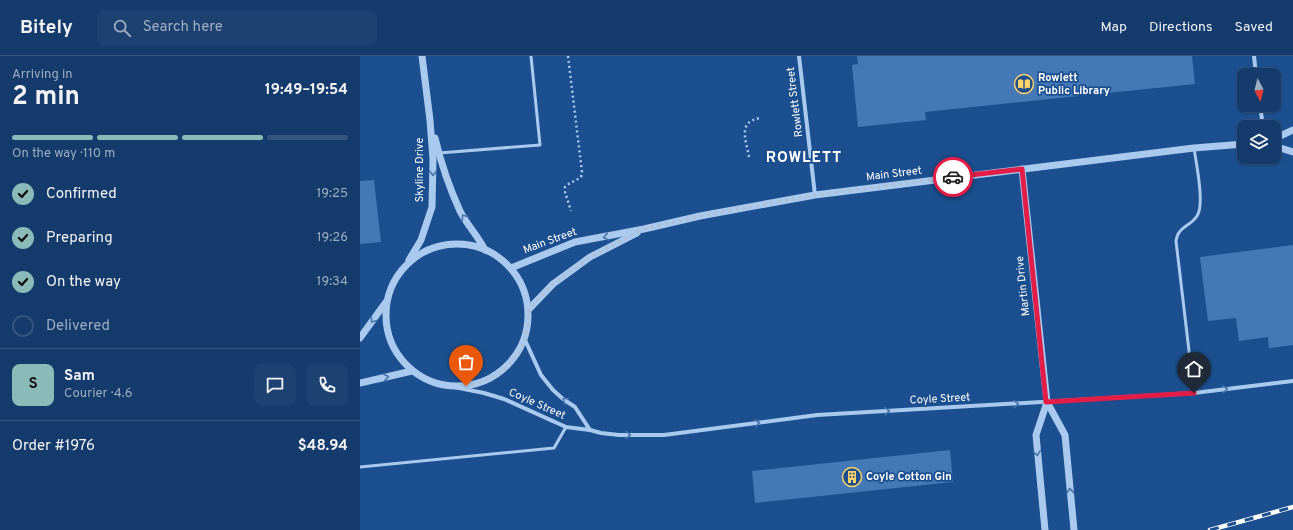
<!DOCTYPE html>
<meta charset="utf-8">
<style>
body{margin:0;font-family:Overpass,sans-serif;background:#1d4271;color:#f1f3f6;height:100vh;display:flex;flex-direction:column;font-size:15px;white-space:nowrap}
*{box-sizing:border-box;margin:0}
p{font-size:13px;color:#9dadc1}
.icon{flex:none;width:22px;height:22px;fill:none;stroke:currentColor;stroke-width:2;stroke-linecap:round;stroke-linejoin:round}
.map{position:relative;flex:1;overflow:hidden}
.panel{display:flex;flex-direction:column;background:#143b6b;width:360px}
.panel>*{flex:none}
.needle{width:26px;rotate:173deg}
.controls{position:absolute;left:877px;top:12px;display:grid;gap:8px}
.controls a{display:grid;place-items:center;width:44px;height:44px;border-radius:8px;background:#143b6b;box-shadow:0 1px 3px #0004,0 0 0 1px #33557e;font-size:20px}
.pin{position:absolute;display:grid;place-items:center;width:34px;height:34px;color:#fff;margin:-41px -17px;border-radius:50% 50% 50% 0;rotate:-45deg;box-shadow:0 0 4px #0007}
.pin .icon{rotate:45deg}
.courier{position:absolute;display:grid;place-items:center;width:40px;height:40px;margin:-20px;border:3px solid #e11d48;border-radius:50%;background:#fff;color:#222;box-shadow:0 1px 5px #0007}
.head em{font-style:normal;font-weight:700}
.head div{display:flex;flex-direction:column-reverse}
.head{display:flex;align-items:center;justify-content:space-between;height:68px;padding:0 12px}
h1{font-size:26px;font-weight:700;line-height:30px}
.bar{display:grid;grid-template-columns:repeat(4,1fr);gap:6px 4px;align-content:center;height:48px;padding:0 12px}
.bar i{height:5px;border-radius:3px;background:#33557e}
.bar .active{background:#8bbbb9}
.bar p{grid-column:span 4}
.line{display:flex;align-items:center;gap:10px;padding:0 12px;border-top:1px solid #33557e}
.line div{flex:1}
.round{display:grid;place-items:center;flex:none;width:42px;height:42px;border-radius:8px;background:#1d4271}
ol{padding:0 12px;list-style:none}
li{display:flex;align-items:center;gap:12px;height:44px}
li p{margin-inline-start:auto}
li .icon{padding:4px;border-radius:50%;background:#8bbbb9;color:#111;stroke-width:4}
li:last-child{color:#9dadc1}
li i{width:22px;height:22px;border:2px solid #33557e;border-radius:50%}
header{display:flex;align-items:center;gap:24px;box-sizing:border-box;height:56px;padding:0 20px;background:#143b6b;border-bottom:1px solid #33557e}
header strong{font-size:19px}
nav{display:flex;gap:22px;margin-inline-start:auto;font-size:14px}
.search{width:280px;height:36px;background:#1d4271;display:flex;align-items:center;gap:10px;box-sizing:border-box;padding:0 14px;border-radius:8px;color:#9dadc1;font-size:15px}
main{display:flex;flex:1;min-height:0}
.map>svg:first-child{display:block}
</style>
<header>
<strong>Bitely</strong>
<div class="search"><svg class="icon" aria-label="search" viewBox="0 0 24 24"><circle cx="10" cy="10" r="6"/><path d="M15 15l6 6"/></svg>Search here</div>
<nav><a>Map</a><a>Directions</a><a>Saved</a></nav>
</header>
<main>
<section class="panel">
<div class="head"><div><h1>2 min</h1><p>Arriving in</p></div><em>19:49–19:54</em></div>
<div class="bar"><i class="active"></i><i class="active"></i><i class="active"></i><i></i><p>On the way · 110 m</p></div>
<ol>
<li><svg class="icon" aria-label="check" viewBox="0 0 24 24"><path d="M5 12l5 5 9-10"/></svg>Confirmed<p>19:25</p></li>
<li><svg class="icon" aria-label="check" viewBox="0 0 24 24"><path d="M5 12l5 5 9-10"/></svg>Preparing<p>19:26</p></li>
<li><svg class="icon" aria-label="check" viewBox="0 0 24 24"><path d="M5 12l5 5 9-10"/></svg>On the way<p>19:34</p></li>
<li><i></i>Delivered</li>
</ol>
<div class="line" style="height:72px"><b class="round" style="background:#8bbbb9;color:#111">S</b><div><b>Sam</b><p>Courier · 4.6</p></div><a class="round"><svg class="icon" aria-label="chat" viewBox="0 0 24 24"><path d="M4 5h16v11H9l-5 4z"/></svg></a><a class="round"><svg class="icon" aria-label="phone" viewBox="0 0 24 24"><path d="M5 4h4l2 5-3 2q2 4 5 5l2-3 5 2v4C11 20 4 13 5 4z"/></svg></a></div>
<div class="line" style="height:52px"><div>Order #1976</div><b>$48.94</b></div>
</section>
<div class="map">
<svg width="933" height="474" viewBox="0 0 933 474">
<rect width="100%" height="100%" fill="#1b4f8f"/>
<g fill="#4478b7">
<polygon points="497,0 832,0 835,28 565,56 566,64 498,71 492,9 498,8"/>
<polygon points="14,124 21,186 0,188 0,125"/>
<polygon points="933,189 933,289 909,292 908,281 879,285 876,262 848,265 840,201"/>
<polygon points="590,394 593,426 395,447 392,415"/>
</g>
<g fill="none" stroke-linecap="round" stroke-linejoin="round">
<g stroke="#a9c9ee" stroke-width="2.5" stroke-dasharray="2 3" stroke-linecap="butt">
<path d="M208 0 222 116 221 121C216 125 210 126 205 131V136L211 155"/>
<path d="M389 101C386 84 377 65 401 62"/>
</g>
<g stroke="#a9c9ee" stroke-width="3">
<polyline points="79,97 180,89 171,0"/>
<path d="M834 337 816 185C818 170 830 171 837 160 845 149 836 106 834 92"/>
<polyline points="0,411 194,392 206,371"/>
</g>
<g stroke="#a9c9ee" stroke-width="4">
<polyline points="439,0 455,139"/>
<polyline points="894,0 896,19"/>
<polyline points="900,49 903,71"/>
<polyline points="165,284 181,319 193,334 203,343 215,351 230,374"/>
<polyline points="94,331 124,337 144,343 206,371 230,374 241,377 259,379 304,379 457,359 834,337 933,325"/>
</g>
<g stroke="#a9c9ee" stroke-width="7">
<path d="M75 82C81 107 89 131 100 155 107 169 118 180 125 194"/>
<polyline points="914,83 933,74"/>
<polyline points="914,90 933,96"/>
<polyline points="662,113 687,346 705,379 714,474"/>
<circle cx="97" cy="259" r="71"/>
<polyline points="49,204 61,184 72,151 73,103 70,64 62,0"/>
<polyline points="151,212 215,186 284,173 340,160 455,139 834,92 884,88"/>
<polyline points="169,253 193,228 230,201 277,177"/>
<polyline points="0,282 26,246"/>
<polyline points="0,327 52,315"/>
<polyline points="685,474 676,379 687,346"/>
</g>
<g stroke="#fff" stroke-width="4.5">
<polyline id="rail" points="850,474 933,451"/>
</g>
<use href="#rail" stroke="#1b4f8f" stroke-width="3" stroke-dasharray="9" stroke-linecap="butt"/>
</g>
<defs><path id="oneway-chevron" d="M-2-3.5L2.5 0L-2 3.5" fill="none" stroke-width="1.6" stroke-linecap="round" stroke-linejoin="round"/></defs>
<g stroke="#4674ac">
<use href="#oneway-chevron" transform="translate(73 117) rotate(92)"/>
<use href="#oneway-chevron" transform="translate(104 161) rotate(-125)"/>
<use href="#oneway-chevron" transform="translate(246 181) rotate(169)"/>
<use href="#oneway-chevron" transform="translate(13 264) rotate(126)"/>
<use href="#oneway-chevron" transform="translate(26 321) rotate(-12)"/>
<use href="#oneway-chevron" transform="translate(865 333) rotate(-7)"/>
<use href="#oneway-chevron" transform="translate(205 344) rotate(-142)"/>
<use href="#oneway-chevron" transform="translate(656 348) rotate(-4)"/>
<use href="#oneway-chevron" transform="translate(527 355) rotate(-3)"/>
<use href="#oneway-chevron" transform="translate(397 367) rotate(-7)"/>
<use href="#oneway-chevron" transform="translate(268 379) rotate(1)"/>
<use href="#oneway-chevron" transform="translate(677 397) rotate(84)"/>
<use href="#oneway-chevron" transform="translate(710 435) rotate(-96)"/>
</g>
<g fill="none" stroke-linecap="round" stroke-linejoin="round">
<path stroke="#afc1d8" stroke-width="4" stroke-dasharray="0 7.2" d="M106 330C132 326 155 309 165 284 168 274 168 263 169 253L193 228 230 201 284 173 340 160 455 139 593 121"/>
<polyline stroke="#e11d48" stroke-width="5" points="593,121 662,113 686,346 834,337"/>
</g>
<defs>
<g id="library-ring" transform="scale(1)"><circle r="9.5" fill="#1b4f8f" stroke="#ffd166" stroke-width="1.5"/><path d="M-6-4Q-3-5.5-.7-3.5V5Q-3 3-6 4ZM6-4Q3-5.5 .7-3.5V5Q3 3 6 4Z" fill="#ffd166"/></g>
<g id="building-ring" transform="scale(1)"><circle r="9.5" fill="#1b4f8f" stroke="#ffd166" stroke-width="1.5"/><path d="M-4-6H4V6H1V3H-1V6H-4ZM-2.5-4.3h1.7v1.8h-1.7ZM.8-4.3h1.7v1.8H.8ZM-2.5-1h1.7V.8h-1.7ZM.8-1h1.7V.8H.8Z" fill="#ffd166"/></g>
</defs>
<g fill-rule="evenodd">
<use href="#library-ring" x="664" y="28"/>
<use href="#building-ring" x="492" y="421"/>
</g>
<g text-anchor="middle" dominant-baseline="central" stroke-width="3.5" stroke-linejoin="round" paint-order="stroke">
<g font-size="11" font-weight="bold" fill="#fff" stroke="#1b4f8f" text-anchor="start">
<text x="678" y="22">Rowlett<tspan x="678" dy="13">Public Library</tspan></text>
<text x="506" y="421">Coyle Cotton Gin</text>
</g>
<g font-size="11" fill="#fff" stroke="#1b4f8f">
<text transform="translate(435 46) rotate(-97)">Rowlett Street</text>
<text transform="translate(60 114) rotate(-90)">Skyline Drive</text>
<text transform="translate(534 118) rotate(-7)">Main Street</text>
<text transform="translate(190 185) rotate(-20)">Main Street</text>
<text transform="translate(663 230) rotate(-96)">Martin Drive</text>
<text transform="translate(580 343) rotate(-3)">Coyle Street</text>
<text transform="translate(177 348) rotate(24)">Coyle Street</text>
</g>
<g font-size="15" font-weight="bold" letter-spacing="1" fill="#fff" stroke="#1b4f8f">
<text x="444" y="102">ROWLETT</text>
</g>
</g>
</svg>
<div class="controls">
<a><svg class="needle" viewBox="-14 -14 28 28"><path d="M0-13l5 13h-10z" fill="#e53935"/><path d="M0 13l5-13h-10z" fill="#9dadc1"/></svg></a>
<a><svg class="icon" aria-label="layers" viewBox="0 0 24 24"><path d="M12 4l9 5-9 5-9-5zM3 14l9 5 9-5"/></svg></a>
</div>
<div class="pin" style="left:106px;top:330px;background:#ea580c"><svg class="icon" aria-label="bag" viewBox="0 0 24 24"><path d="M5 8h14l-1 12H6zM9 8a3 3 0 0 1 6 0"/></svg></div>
<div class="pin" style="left:834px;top:337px;background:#1f2937"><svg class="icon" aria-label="home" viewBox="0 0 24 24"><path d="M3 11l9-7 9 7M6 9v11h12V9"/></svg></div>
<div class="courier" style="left:593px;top:121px"><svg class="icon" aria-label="car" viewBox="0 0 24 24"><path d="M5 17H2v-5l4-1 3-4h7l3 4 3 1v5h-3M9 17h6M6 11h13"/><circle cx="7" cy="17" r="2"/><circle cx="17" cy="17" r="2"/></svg></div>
</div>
</main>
